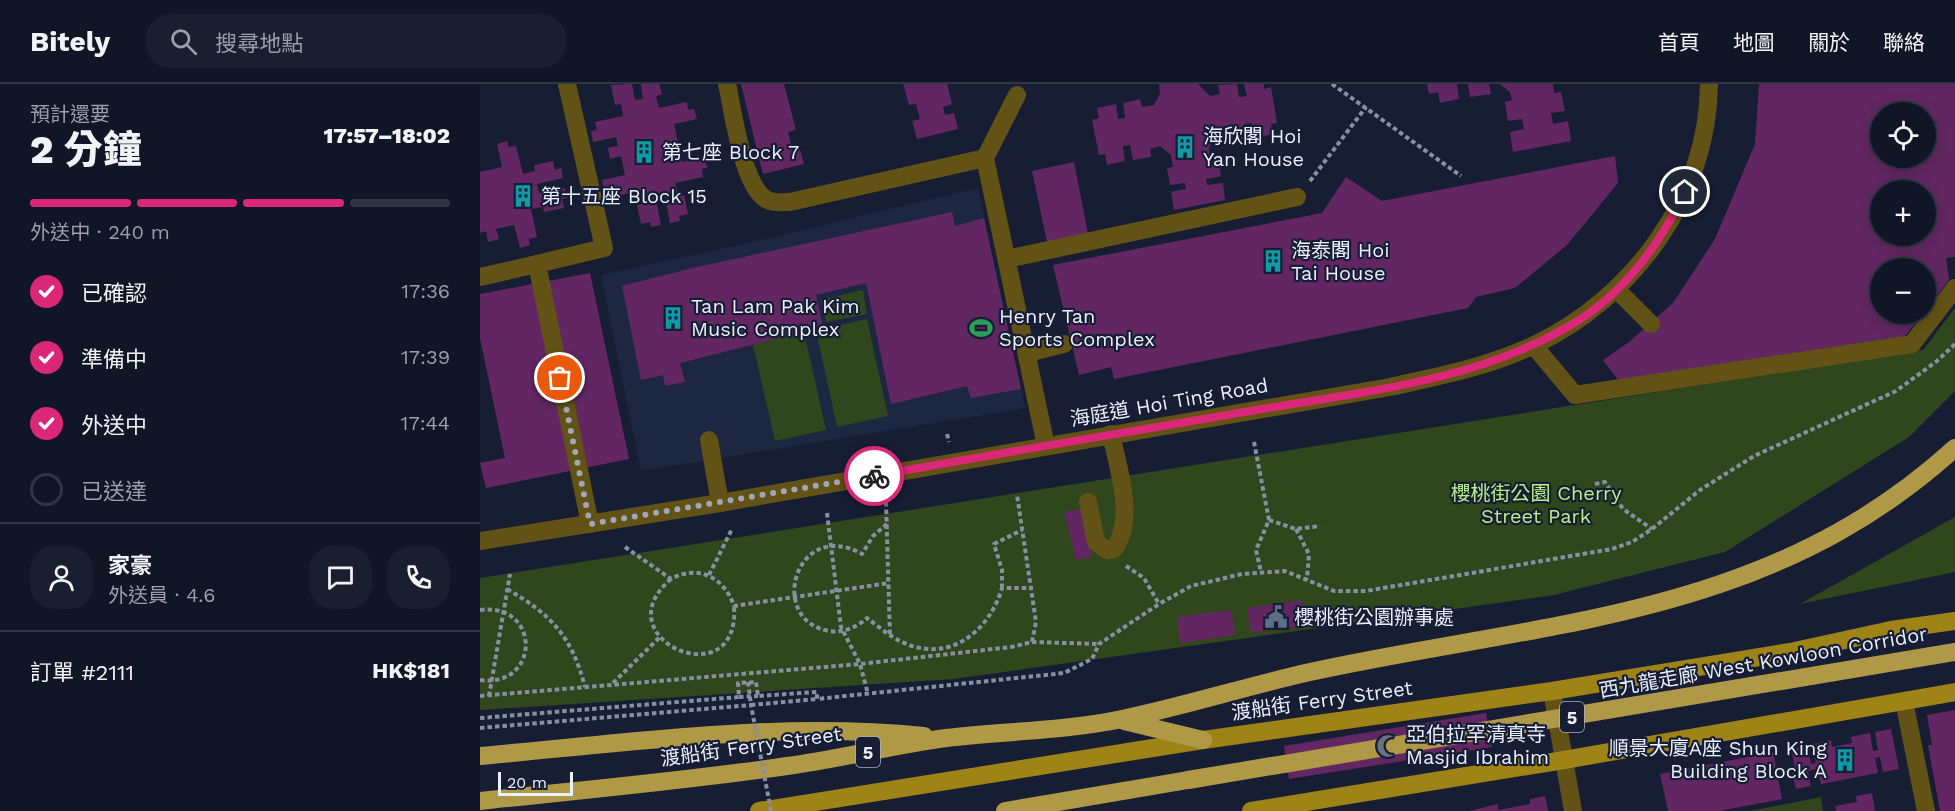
<!DOCTYPE html>
<html lang="zh-TW">
<meta charset="utf-8">
<style>
body{margin:0;font-family:"Work Sans","Noto Sans TC",sans-serif;background:#1a1f2f;color:#f1f3f6;height:100vh;display:flex;flex-direction:column;font-size:22px;white-space:nowrap}
*{box-sizing:border-box;margin:0}
p{font-size:20px;color:#9c9fa7}
.icon{flex:none;width:33px;height:33px;fill:none;stroke:currentColor;stroke-width:2;stroke-linecap:round;stroke-linejoin:round}
.map{position:relative;flex:1;overflow:hidden}
.side{display:flex;flex-direction:column;background:#111627;width:480px}
.side>*{flex:none}
.fabs{position:absolute;left:1390px;top:18px;display:grid;gap:12px}
.fabs a{display:grid;place-items:center;width:66px;height:66px;border-radius:50%;background:#111627;box-shadow:0 3px 15px #0003,0 0 0 2px #303544;font-size:30px}
.scale{position:absolute;left:18px;bottom:15px;width:75px;box-sizing:border-box;padding-left:6px;border:3px solid #e9effe;border-top:0;font-size:16px;line-height:21px;white-space:nowrap;color:#e9effe;-webkit-text-stroke:4px #171e34;paint-order:stroke}
.pin{position:absolute;display:grid;place-items:center;width:51px;height:51px;color:#fff;margin:-26px;border:3px solid #fff;border-radius:50%;box-shadow:0 2px 6px #0007}
.courier{position:absolute;display:grid;place-items:center;width:60px;height:60px;margin:-30px;border:4px solid #db2777;border-radius:50%;background:#fff;color:#222;box-shadow:0 2px 8px #0007}
.headline em{font-style:normal;font-weight:800}
.headline div{display:flex;flex-direction:column-reverse}
.headline{display:flex;align-items:center;justify-content:space-between;height:102px;padding:0 30px}
h1{font-size:39px;font-weight:800;line-height:45px}
.bar{display:grid;grid-template-columns:repeat(4,1fr);gap:9px 6px;align-content:center;height:72px;padding:0 30px}
.bar i{height:8px;border-radius:4px;background:#303544}
.bar .active{background:#db2777}
.bar p{grid-column:span 4}
.line{display:flex;align-items:center;gap:15px;padding:0 30px;border-top:2px solid #303544}
.line div{flex:1}
.round{display:grid;place-items:center;flex:none;width:63px;height:63px;border-radius:24px;background:#1a1f2f}
ol{padding:0 30px;list-style:none}
li{display:flex;align-items:center;gap:18px;height:66px}
li p{margin-inline-start:auto}
li .icon{padding:6px;border-radius:50%;background:#db2777;color:#fff;stroke-width:4}
li:last-child{color:#9c9fa7}
li i{width:33px;height:33px;border:3px solid #303544;border-radius:50%}
header{display:flex;align-items:center;gap:36px;box-sizing:border-box;height:84px;padding:0 30px;background:#111627;border-bottom:2px solid #303544}
header strong{font-size:28px}
nav{display:flex;gap:33px;margin-inline-start:auto;font-size:21px}
.search{width:420px;height:54px;background:#1a1f2f;display:flex;align-items:center;gap:15px;box-sizing:border-box;padding:0 21px;border-radius:24px;color:#9c9fa7;font-size:22px}
main{display:flex;flex:1;min-height:0}
.map>svg:first-child{display:block}
</style>
<header>
<strong>Bitely</strong>
<div class="search"><svg class="icon" aria-label="search" viewBox="0 0 24 24"><circle cx="10" cy="10" r="6"/><path d="M15 15l6 6"/></svg>搜尋地點</div>
<nav><a>首頁</a><a>地圖</a><a>關於</a><a>聯絡</a></nav>
</header>
<main>
<section class="side">
<div class="headline"><div><h1>2 分鐘</h1><p>預計還要</p></div><em>17:57–18:02</em></div>
<div class="bar"><i class="active"></i><i class="active"></i><i class="active"></i><i></i><p>外送中 · 240 m</p></div>
<ol>
<li><svg class="icon" aria-label="check" viewBox="0 0 24 24"><path d="M5 12l5 5 9-10"/></svg>已確認<p>17:36</p></li>
<li><svg class="icon" aria-label="check" viewBox="0 0 24 24"><path d="M5 12l5 5 9-10"/></svg>準備中<p>17:39</p></li>
<li><svg class="icon" aria-label="check" viewBox="0 0 24 24"><path d="M5 12l5 5 9-10"/></svg>外送中<p>17:44</p></li>
<li><i></i>已送達</li>
</ol>
<div class="line" style="height:108px"><a class="round"><svg class="icon" aria-label="person" viewBox="0 0 24 24"><circle cx="12" cy="8" r="4"/><path d="M4 21q1-7 8-7t8 7"/></svg></a><div><b>家豪</b><p>外送員 · 4.6</p></div><a class="round"><svg class="icon" aria-label="chat" viewBox="0 0 24 24"><path d="M4 5h16v11H9l-5 4z"/></svg></a><a class="round"><svg class="icon" aria-label="phone" viewBox="0 0 24 24"><path d="M5 4h4l2 5-3 2q2 4 5 5l2-3 5 2v4C11 20 4 13 5 4z"/></svg></a></div>
<div class="line" style="height:78px"><div>訂單 #2111</div><b>HK$181</b></div>
</section>
<div class="map">
<svg width="1475" height="727" viewBox="0 0 1475 727">
<rect width="100%" height="100%" fill="#171e34"/>
<polygon fill="#1e2742" points="498,104 545,324 161,387 121,191 264,160"/>
<g fill="#30461c">
<polygon points="383,206 387,230 346,238 341,216"/>
<polygon points="1475,224 1475,307 1429,353 1245,468 1074,511 474,595 0,626 0,494 1443,266"/>
<polygon points="387,235 408,332 357,343 336,246"/>
<polygon points="324,248 346,346 295,357 273,260"/>
<polygon points="1475,433 1475,488 1320,520"/>
<polygon points="1341,713 1343,727 1270,727"/>
</g>
<g fill="#622762" fill-rule="evenodd">
<polygon points="152,0 155,16 163,15 161,0 179,0 182,10 176,12 179,24 207,18 208,26 214,25 217,35 194,40 202,78 225,73 227,84 222,85 223,93 195,99 198,112 204,111 208,130 199,132 200,137 190,139 185,113 176,116 181,141 171,143 170,138 161,140 157,121 162,120 160,107 132,113 130,105 124,106 122,96 145,91 141,72 130,75 128,64 138,62 136,53 113,58 111,47 117,46 115,38 143,32 141,20 135,21 131,1"/>
<polygon points="261,0 304,0 316,46 308,48 312,64 319,62 324,80 283,90 279,74 288,72 285,64 277,66"/>
<polygon points="423,0 467,0 472,20 463,23 465,31 474,29 478,45 437,55 432,37 440,35 436,20 429,21"/>
<polygon points="679,0 718,0 730,12 740,10 738,1 757,0 759,13 767,12 764,0 784,0 784,5 791,3 797,39 791,40 793,50 774,54 771,39 764,40 767,55 749,59 747,51 735,53 729,64 731,76 738,74 741,92 726,95 727,101 743,99 745,116 694,126 691,108 706,105 705,99 690,101 687,84 693,83 691,71 680,62 670,65 671,73 653,76 650,61 643,62 645,77 627,81 625,70 619,71 612,36 619,34 617,24 636,20 638,35 645,34 643,19 660,15 662,23 674,21 680,10"/>
<polygon points="947,0 977,0 979,15 960,19 958,8 949,10"/>
<polygon points="988,0 1009,0 1011,10 990,13"/>
<polygon points="1020,0 1073,0 1074,9 1081,8 1085,27 1071,29 1073,40 1088,37 1091,57 1033,68 1030,48 1044,45 1042,35 1028,37 1025,18 1032,16 1030,8"/>
<path d="M1279 0H1475V173L1466 174 1469 196 1446 225V184H1401V230H1443L1425 252 1138 296 1123 276 1149 258 1193 219 1235 155 1275 60ZM1401 28H1446V74H1401ZM1401 106H1446V152H1401Z"/>
<polygon points="27,57 29,63 36,62 43,90 55,87 54,81 73,77 75,86 81,84 83,94 57,100 59,109 85,104 87,114 82,115 84,124 64,128 63,123 51,125 57,153 49,155 50,161 40,164 34,141 16,145 19,155 8,158 6,147 0,149 0,88 22,83 17,60"/>
<polygon points="1135,72 1138,99 1087,161 1035,204 996,213 988,224 634,295 631,283 599,291 573,181 842,129 866,93 902,117"/>
<polygon points="594,78 608,150 567,158 552,87"/>
<polygon points="472,128 475,142 504,134 541,305 491,314 487,302 411,320 386,199 336,211 343,243 200,279 205,298 185,302 183,291 161,296 142,202 217,183"/>
<polygon points="110,189 149,375 6,404 0,379 25,374 0,254 0,210"/>
<polygon points="600,425 612,473 596,476 584,428"/>
<polygon points="822,516 826,542 771,549 767,524"/>
<polygon points="751,526 755,551 700,559 697,533"/>
<polygon points="1475,626 1475,727 1460,727 1448,661 1452,661 1447,631"/>
<polygon points="1006,629 1012,663 809,695 804,662"/>
<polygon points="1411,645 1419,685 1403,688 1400,673 1395,674 1398,689 1341,700 1337,685 1328,687 1331,702 1316,705 1312,689 1316,688 1311,665 1327,662 1331,680 1336,679 1332,660 1351,656 1352,663 1372,659 1371,653 1390,649 1393,667 1398,666 1395,648"/>
<polygon points="1293,668 1302,715 1239,727 1188,727 1180,690"/>
<polygon points="1392,709 1395,727 1356,727 1355,722 1377,718 1376,712"/>
<polygon points="1065,712 1068,727 989,727 1018,720 1018,726 1050,720 1050,715"/>
</g>
<g fill="none" stroke-linecap="round" stroke-linejoin="round">
<g stroke="#888fa1" stroke-width="4" stroke-dasharray="4.5 3" stroke-linecap="butt">
<polyline points="852,0 981,92"/>
<polyline points="830,97 886,23"/>
<polyline points="467,350 469,358"/>
<polyline points="774,358 789,436 776,466 781,488"/>
<polyline points="1115,400 1125,398 1143,425 1172,445"/>
<polyline points="406,418 410,552"/>
<polyline points="347,429 361,543 380,580 388,610"/>
<polyline points="789,436 816,445 840,442"/>
<path d="M407 440 393 452 382 470C316 433 286 536 349 547 364 549 377 543 387 534 398 542 409 552 422 558 469 580 509 548 522 504H551"/>
<polyline points="816,445 829,470 827,495"/>
<path d="M145 463 191 495C218 480 244 493 254 522L409 499"/>
<polyline points="646,482 664,494 679,520"/>
<polyline points="229,491 252,445"/>
<path d="M191 495C120 555 261 615 254 522"/>
<polyline points="522,504 522,486 514,460 542,446"/>
<path d="M27 505C72 531 92 553 105 603"/>
<path d="M0 526C61 518 61 604 0 596"/>
<polyline points="552,558 619,560"/>
<polyline points="133,599 180,553"/>
<polyline points="0,612 380,580 531,563 552,558 556,538 537,411"/>
<polyline points="9,612 30,490"/>
<polyline points="259,613 278,612"/>
<polyline points="271,621 337,615"/>
<polyline points="0,634 259,613 258,599 276,598 278,612 337,608 337,615 584,589 612,575 619,560 679,520 711,502 762,490 805,487 854,507 886,507 1132,465 1152,458 1172,445 1220,406 1274,372 1416,307 1457,277 1475,260"/>
</g>
<g stroke="#625215" stroke-width="18">
<path d="M247 0C253 26 263 109 290 117 296 119 304 118 310 118L505 74 566 362"/>
<polyline points="505,74 537,11"/>
<polyline points="527,175 817,113"/>
<polyline points="57,180 124,164 87,0"/>
<polyline points="0,193 57,180 110,440"/>
<polyline points="1137,206 1171,240"/>
<polyline points="1054,262 1095,311 1432,260 1475,204"/>
<polyline points="547,269 584,260"/>
<polyline points="229,356 240,419"/>
<path d="M608 418 616 458 627 466 634 465C656 435 638 384 631 350"/>
<path d="M0 457 240 419 910 303C959 292 1008 283 1054 261 1153 214 1228 113 1229 0"/>
<polyline points="1072,607 1093,727"/>
<polyline points="1424,617 1446,727"/>
</g>
<g stroke="#9e8317" stroke-width="18">
<polyline points="279,727 723,656 1072,607 1310,568 1411,546 1475,537"/>
<polyline points="771,727 1084,676 1475,608"/>
</g>
<g stroke="#b09946" stroke-width="18">
<polyline points="644,637 723,656"/>
<path d="M0 672C147 659 297 637 444 652"/>
<path d="M0 717C102 706 205 697 307 682 360 675 413 661 466 654 525 647 585 647 642 635 705 622 767 602 830 588 1064 537 1287 535 1475 364"/>
<polyline points="525,727 708,696"/>
</g>
<g stroke="#888fa1" stroke-width="4" stroke-dasharray="4.5 3" stroke-linecap="butt">
<polyline points="268,598 271,621"/>
<polyline points="0,644 271,621 291,727"/>
</g>
<polyline stroke="#b09946" stroke-width="18" points="708,696 1475,568"/>
</g>
<g fill="none" stroke-linecap="round" stroke-linejoin="round">
<polyline stroke="#a0a6b7" stroke-width="6" stroke-dasharray="0 10.8" points="80,294 110,440 394,392"/>
<path stroke="#db2777" stroke-width="8" d="M394 392C519 369 644 349 770 327 880 308 998 298 1096 238 1146 207 1180 160 1205 108"/>
</g>
<defs>
<g id="building-bare" transform="scale(1.8)"><path d="M-4-6H4V6H1V3H-1V6H-4ZM-2.5-4.3h1.7v1.8h-1.7ZM.8-4.3h1.7v1.8H.8ZM-2.5-1h1.7V.8h-1.7ZM.8-1h1.7V.8H.8Z" fill="#0f9aa8" stroke="#171e34" stroke-width="2.5" paint-order="stroke"/></g>
<g id="stadium-bare" transform="scale(1.8)"><path d="M0-5a6.5 5 0 1 0 0 10a6.5 5 0 1 0 0-10ZM-3.5-1.8h7v3.6h-7Z" fill="#2e9e5b" stroke="#171e34" stroke-width="2.5" paint-order="stroke"/></g>
<g id="civic-bare" transform="scale(1.8)"><path d="M-.6-6.5H3V-4.5H.6V-3L4-1V1h2V6H-6V1h2V-1L-.6-3ZM-1.2 2.5V6h2.4V2.5Z" fill="#5c6f8a" stroke="#171e34" stroke-width="2.5" paint-order="stroke"/></g>
<g id="mosque-bare" transform="scale(1.8)"><path d="M3.5-4.9A6 6 0 1 0 3.5 4.9A5 5 0 1 1 3.5-4.9Z" fill="#6b7280" stroke="#171e34" stroke-width="2.5" paint-order="stroke"/></g>
</defs>
<g fill-rule="evenodd">
<use href="#building-bare" x="705" y="63"/>
<use href="#building-bare" x="164" y="68"/>
<use href="#building-bare" x="43" y="112"/>
<use href="#building-bare" x="793" y="177"/>
<use href="#building-bare" x="193" y="234"/>
<use href="#stadium-bare" x="501" y="244"/>
<use href="#civic-bare" x="796" y="533"/>
<use href="#mosque-bare" x="908" y="662"/>
<use href="#building-bare" x="1365" y="676"/>
</g>
<g text-anchor="middle" dominant-baseline="central" stroke-width="4.5" stroke-linejoin="round" paint-order="stroke">
<g fill="#171e34" stroke="#aab0c1" stroke-width="1.5">
<rect x="1080" y="618" width="24" height="30" rx="4.5"/>
<rect x="376" y="653" width="24" height="30" rx="4.5"/>
</g>
<g font-size="18" font-weight="bold" fill="#e9effe">
<text x="1092" y="633">5</text>
<text x="388" y="668">5</text>
</g>
<g font-size="20" fill="#e9effe" stroke="#171e34" text-anchor="start">
<text x="723" y="52">海欣閣 Hoi<tspan x="723" dy="23">Yan House</tspan></text>
<text x="182" y="68">第七座 Block 7</text>
<text x="61" y="112">第十五座 Block 15</text>
<text x="811" y="166">海泰閣 Hoi<tspan x="811" dy="23">Tai House</tspan></text>
<text x="211" y="222">Tan Lam Pak Kim<tspan x="211" dy="23">Music Complex</tspan></text>
<text x="519" y="232">Henry Tan<tspan x="519" dy="23">Sports Complex</tspan></text>
<text x="814" y="533">櫻桃街公園辦事處</text>
<text x="926" y="650">亞伯拉罕清真寺<tspan x="926" dy="23">Masjid Ibrahim</tspan></text>
<text x="1347" y="664" text-anchor="end">順景大廈A座 Shun King<tspan x="1347" dy="23">Building Block A</tspan></text>
</g>
<g font-size="20" fill="#e9effe" stroke="#171e34">
<text transform="translate(689 318) rotate(-10)">海庭道 Hoi Ting Road</text>
<text transform="translate(1283 578) rotate(-10)">西九龍走廊 West Kowloon Corridor</text>
<text transform="translate(842 616) rotate(-8)">渡船街 Ferry Street</text>
<text transform="translate(271 662) rotate(-8)">渡船街 Ferry Street</text>
</g>
<g font-size="20" fill="#b7f086" stroke="#171e34">
<text x="1056" y="409">櫻桃街公園 Cherry<tspan x="1056" dy="23">Street Park</tspan></text>
</g>
</g>
</svg>
<div class="fabs">
<a><svg class="icon" aria-label="locate" viewBox="0 0 24 24"><circle cx="12" cy="12" r="6"/><path d="M12 2v4M12 18v4M2 12h4M18 12h4"/></svg></a>
<a>+</a>
<a>−</a>
</div>
<div class="scale">20 m</div>
<div class="pin" style="left:80px;top:294px;background:#ea580c"><svg class="icon" aria-label="bag" viewBox="0 0 24 24"><path d="M5 8h14l-1 12H6zM9 8a3 3 0 0 1 6 0"/></svg></div>
<div class="pin" style="left:1205px;top:108px;background:#1f2937"><svg class="icon" aria-label="home" viewBox="0 0 24 24"><path d="M3 11l9-7 9 7M6 9v11h12V9"/></svg></div>
<div class="courier" style="left:394px;top:392px"><svg class="icon" aria-label="bike" viewBox="0 0 24 24"><circle cx="6" cy="16" r="4"/><circle cx="18" cy="16" r="4"/><path d="M6 16l4-8h5l3 8M10 8l3 8H6M13 5h3"/></svg></div>
</div>
</main>
